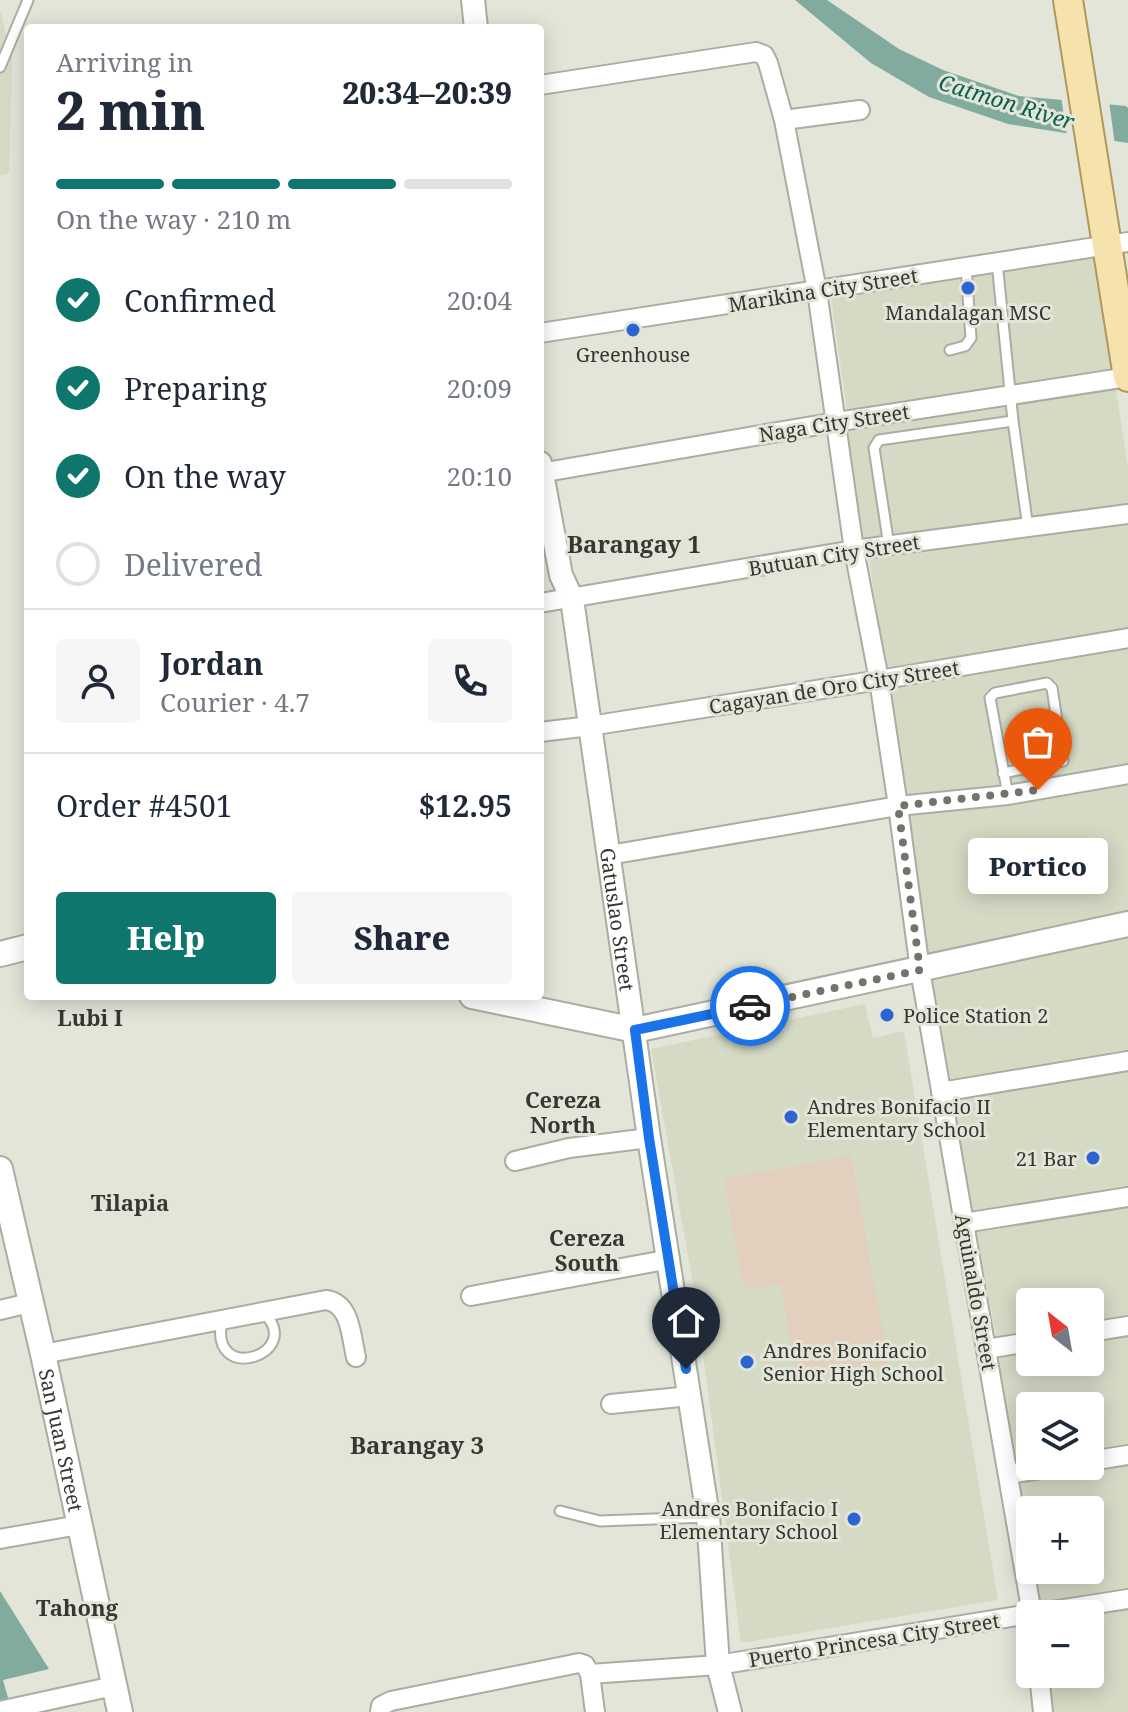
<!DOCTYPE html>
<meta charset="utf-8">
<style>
body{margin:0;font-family:"Noto Serif",serif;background:#f6f6f7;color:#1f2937;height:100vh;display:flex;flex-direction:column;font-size:30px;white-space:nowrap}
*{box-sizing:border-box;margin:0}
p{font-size:26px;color:#747a83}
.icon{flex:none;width:44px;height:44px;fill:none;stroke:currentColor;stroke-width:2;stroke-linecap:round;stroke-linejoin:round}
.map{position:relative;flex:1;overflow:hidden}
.details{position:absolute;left:24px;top:24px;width:520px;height:976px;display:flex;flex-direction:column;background:#fff;border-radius:8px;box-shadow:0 4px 20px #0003}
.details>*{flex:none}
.needle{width:52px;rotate:329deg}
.controls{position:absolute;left:1016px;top:1288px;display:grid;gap:16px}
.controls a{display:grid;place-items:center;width:88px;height:88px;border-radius:8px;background:#fff;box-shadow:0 4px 20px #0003;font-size:40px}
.pin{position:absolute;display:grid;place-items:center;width:68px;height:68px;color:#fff;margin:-82px -34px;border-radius:50% 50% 50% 0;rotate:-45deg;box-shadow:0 0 8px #0007}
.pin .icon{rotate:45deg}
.courier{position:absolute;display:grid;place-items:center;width:80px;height:80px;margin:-40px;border:6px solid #1a73e8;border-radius:50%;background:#fff;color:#222;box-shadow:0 2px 10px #0007}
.bubble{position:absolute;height:56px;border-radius:8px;background:#fff;box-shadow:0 4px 20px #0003;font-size:26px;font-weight:800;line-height:56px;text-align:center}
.overview em{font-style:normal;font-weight:800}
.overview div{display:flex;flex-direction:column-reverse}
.overview{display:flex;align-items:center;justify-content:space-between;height:136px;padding:0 32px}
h1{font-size:52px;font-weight:800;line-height:60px}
.bar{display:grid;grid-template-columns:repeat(4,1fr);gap:12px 8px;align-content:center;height:96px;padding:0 32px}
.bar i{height:10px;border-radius:6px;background:#e0e1e3}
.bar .current{background:#0f766e}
.bar p{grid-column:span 4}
.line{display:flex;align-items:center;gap:20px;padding:0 32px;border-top:2px solid #e0e1e3}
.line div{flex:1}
.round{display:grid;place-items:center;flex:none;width:84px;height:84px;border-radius:8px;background:#f6f6f7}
ol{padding:0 32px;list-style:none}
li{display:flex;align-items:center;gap:24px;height:88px}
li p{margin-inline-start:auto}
li .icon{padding:8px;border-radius:50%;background:#0f766e;color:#fff;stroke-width:4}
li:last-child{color:#747a83}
li i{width:44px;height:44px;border:4px solid #e0e1e3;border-radius:50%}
.primary-button{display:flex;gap:16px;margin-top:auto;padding:16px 32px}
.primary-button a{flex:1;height:92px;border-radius:8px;background:#0f766e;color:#fff;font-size:32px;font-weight:800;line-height:92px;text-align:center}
.primary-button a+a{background:#f6f6f7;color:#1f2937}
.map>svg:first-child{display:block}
</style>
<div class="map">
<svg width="1128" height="1712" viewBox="0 0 1128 1712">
<rect width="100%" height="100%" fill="#e2e5d8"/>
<g fill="#d5dac5" fill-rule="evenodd">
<polygon points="0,10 12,58 9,173 0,176"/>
<path d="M1094 249 1128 467V1712H1047L1042 1674H1090V1614H1034L994 1326 931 984 867 544H859L845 425 849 424 831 297ZM1030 1302H1090V1362H1030ZM1030 1406H1090V1466H1030ZM1030 1510H1090V1570H1030Z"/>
<polygon points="865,1004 873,1038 904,1031 998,1600 741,1643 696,1300 651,1049"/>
</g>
<polygon fill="#e3cfbe" points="851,1155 889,1364 798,1381 780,1284 744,1290 724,1179"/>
<g fill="#81ab9f">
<polygon points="795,0 827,0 899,49 943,70 1019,96 1126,106 1128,108 1128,143 1008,124 929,97 871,63"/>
<polygon points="0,1591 49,1669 3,1680 12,1712 0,1712"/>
</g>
<polygon fill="#e2e5d8" points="1061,96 1109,101 1115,145 1067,137"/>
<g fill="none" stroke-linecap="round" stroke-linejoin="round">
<g stroke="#aaada1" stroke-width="13">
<g id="service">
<polyline points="0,67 28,0"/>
<polyline points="997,262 1013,421 1028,528"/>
<polyline points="950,350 965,346 971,338 966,267"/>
<polyline points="889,546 874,448 879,440 1013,421"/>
<polyline points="1003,773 1063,761 1052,688 1047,683 995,693 990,698 1008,795"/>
<path d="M222 1321C208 1386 307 1354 263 1312"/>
<polyline points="560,1511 600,1521 707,1517"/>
</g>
</g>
<g stroke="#aaada1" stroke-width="22">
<g id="minor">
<polyline points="540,85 756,52 764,55 768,63 784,120 817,291 854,550 879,680 898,806 920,970 1032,1614"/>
<polyline points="784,120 860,110"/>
<polyline points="540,333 1128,242"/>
<polyline points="540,473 836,422 1128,377"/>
<polyline points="540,603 854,550 1128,514"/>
<polyline points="540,732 590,726 879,680 1128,638"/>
<polyline points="609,855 898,806 1008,795 1128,774"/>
<polyline points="941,1092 1128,1061"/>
<polyline points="515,1161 569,1148 649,1138"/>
<polyline points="964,1223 1128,1197"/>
<polyline points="471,1296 670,1259"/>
<polyline points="0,1310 29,1303"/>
<polyline points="1090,1332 1128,1326"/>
<polyline points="986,1349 1030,1342"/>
<path d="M43 1354 326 1300C351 1303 351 1337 356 1357"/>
<polyline points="611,1404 690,1396"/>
<polyline points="1090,1461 1128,1455"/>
<polyline points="1008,1474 1061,1466"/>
<polyline points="0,1539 79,1525"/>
<polyline points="1032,1614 1128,1599"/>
<polyline points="590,1674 595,1712"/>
<polyline points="1039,1674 1043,1712"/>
<polyline points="4,1710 114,1686"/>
<polyline points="380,1712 381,1706 391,1701 579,1663 585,1665 590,1674 718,1665 1030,1614"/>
</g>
</g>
<g stroke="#aaada1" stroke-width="26">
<g id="tertiary">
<polyline points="473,0 476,28"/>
<path id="s1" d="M540 463 561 575 572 599 649 1138 708 1516 718 1665 730 1712"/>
</g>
</g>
<g stroke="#aaada1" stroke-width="28">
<g id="secondary">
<polyline points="0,954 28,947"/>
<polyline points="472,996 635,1030 1128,924"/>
<path id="s2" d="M0 1169 43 1354 120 1712"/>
</g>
</g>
<g stroke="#ae995d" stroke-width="32">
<polyline id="primary" points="1068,0 1128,377"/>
</g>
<use href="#service" stroke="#fff" stroke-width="9"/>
<use href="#minor" stroke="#fff" stroke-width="18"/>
<use href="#tertiary" stroke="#fff" stroke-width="22"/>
<use href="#secondary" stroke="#fff" stroke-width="24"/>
<use href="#primary" stroke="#f5e2ac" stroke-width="28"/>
</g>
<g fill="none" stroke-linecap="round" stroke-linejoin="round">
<polyline stroke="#72746b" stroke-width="8" stroke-dasharray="0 14.4" points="750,1006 920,970 898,806 1038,790"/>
<polyline stroke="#1a73e8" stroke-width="10" points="686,1369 649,1138 635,1030 750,1006"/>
</g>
<g fill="#2d64d3" stroke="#e2e5d8" stroke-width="3">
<circle cx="968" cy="288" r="8"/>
<circle cx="633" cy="330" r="8"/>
<circle cx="887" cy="1015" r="8"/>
<circle cx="791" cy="1117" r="8"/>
<circle cx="1093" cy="1158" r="8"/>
<circle cx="747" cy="1362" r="8"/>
<circle cx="854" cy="1519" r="8"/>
</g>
<g text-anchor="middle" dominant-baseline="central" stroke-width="6" stroke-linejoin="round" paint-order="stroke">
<g font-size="20" fill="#353731" stroke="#e2e5d8">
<text transform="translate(823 290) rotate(-9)">Marikina City Street</text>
<text transform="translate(834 423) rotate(-9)">Naga City Street</text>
<text transform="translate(834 555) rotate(-9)">Butuan City Street</text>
<text transform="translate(834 687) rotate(-9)">Cagayan de Oro City Street</text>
<text stroke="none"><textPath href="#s1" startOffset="464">Gatuslao Street</textPath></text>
<text transform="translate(976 1292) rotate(80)">Aguinaldo Street</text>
<text stroke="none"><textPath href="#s2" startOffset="278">San Juan Street</textPath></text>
<text transform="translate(874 1640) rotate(-9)">Puerto Princesa City Street</text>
</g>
<g font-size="20" fill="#353731" stroke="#e2e5d8" text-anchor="start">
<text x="968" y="312" text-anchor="middle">Mandalagan MSC</text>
<text x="633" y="354" text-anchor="middle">Greenhouse</text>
<text x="903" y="1015">Police Station 2</text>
<text x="807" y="1106">Andres Bonifacio II<tspan x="807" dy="23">Elementary School</tspan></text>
<text x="1077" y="1158" text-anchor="end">21 Bar</text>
<text x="763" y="1350">Andres Bonifacio<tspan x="763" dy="23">Senior High School</tspan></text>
<text x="838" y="1508" text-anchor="end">Andres Bonifacio I<tspan x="838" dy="23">Elementary School</tspan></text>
</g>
<g font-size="22" font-style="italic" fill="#086050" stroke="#e2e5d8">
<text transform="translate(1007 101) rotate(17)">Catmon River</text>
</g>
<g font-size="22" font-weight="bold" fill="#353731" stroke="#e2e5d8">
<text x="90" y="1017">Lubi I</text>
<text x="563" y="1099">Cereza<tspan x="563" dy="25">North</tspan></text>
<text x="130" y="1202">Tilapia</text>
<text x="587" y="1237">Cereza<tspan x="587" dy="25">South</tspan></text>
<text x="77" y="1607">Tahong</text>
</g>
<g font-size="24" font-weight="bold" fill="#353731" stroke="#e2e5d8">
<text x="634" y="543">Barangay 1</text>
<text x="417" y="1444">Barangay 3</text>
</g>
</g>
</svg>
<div class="controls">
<a><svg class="needle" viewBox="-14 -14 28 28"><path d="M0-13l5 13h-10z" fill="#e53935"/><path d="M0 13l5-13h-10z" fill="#747a83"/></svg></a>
<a><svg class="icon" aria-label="layers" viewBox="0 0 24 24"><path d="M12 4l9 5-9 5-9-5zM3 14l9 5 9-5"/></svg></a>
<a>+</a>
<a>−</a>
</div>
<div class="pin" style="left:1038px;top:790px;background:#ea580c"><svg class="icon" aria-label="bag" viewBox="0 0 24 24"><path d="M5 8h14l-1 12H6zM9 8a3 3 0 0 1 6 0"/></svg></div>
<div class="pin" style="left:686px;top:1369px;background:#1f2937"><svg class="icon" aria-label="home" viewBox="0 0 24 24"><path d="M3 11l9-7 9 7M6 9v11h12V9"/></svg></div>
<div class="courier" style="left:750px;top:1006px"><svg class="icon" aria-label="car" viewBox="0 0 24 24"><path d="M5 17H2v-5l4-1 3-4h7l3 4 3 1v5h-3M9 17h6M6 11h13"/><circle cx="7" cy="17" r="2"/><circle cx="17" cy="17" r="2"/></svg></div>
<div class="bubble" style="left:968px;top:838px;width:140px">Portico</div>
<section class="details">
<div class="overview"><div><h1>2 min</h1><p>Arriving in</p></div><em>20:34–20:39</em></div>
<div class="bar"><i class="current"></i><i class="current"></i><i class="current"></i><i></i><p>On the way · 210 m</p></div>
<ol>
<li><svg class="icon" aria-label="check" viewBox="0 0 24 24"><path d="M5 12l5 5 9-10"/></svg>Confirmed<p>20:04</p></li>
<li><svg class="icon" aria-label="check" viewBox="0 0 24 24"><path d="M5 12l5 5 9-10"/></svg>Preparing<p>20:09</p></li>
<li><svg class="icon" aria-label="check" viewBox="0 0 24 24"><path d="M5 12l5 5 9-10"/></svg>On the way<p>20:10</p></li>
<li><i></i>Delivered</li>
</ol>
<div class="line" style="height:144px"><a class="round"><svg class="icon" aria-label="person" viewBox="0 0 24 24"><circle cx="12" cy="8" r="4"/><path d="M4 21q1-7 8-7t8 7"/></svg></a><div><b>Jordan</b><p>Courier · 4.7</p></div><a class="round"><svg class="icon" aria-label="phone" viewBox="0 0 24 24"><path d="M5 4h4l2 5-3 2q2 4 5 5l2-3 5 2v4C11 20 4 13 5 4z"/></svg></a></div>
<div class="line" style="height:104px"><div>Order #4501</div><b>$12.95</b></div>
<div class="primary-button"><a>Help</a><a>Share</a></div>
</section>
</div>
